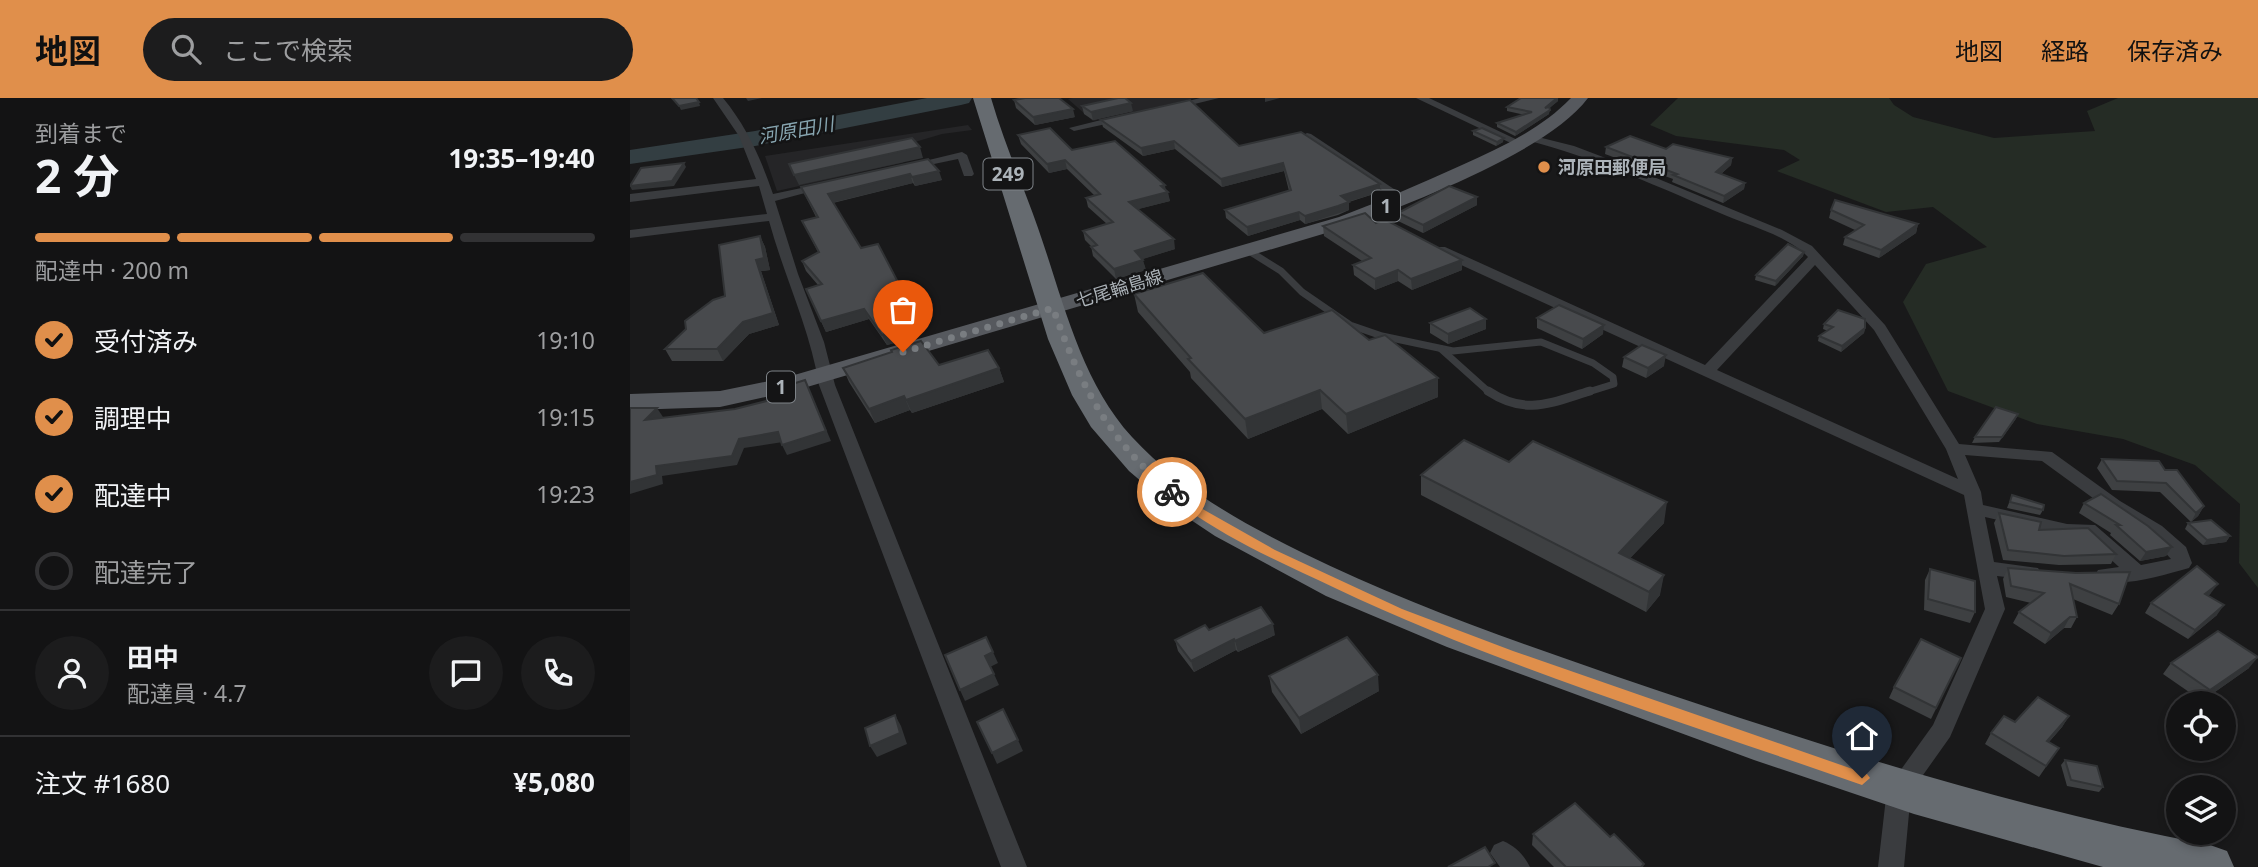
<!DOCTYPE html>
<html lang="ja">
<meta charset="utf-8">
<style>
body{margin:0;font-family:"Noto Sans","Noto Sans JP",sans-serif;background:#1c1c1d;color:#f1f3f6;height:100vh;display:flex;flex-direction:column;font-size:26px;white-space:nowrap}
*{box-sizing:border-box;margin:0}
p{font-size:23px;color:#9d9ea0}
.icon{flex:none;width:38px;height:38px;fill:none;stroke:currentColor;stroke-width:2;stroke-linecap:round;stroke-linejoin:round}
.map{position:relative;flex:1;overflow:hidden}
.drawer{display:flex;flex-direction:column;background:#131314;width:630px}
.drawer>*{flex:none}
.buttons{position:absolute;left:1536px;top:593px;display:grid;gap:14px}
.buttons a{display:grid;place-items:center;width:70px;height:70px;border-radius:50%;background:#131314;box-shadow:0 4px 10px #0003,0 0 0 2px #323234;font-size:35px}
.pin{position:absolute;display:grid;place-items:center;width:60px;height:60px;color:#fff;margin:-72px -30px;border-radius:50% 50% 50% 0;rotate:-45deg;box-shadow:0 0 7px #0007}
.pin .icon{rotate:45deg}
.courier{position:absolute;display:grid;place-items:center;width:70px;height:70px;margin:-35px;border:5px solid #e08f4b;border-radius:50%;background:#fff;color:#222;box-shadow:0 2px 9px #0007}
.head em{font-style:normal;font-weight:700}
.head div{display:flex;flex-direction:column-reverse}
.head{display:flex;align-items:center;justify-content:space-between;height:119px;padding:0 35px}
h1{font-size:46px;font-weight:700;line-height:52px}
.bar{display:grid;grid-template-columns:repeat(4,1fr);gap:10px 7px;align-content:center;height:84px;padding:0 35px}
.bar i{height:9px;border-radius:5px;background:#323234}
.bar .active{background:#e08f4b}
.bar p{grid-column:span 4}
.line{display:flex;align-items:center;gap:18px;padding:0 35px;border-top:2px solid #323234}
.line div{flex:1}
.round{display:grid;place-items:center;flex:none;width:74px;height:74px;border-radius:37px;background:#1c1c1d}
ol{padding:0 35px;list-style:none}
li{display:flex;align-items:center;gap:21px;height:77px}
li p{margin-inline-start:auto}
li .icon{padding:7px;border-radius:50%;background:#e08f4b;color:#111;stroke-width:4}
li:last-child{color:#9d9ea0}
li i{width:38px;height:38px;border:4px solid #323234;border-radius:50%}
header{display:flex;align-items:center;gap:42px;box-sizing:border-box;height:98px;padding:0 35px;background:#e08f4b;color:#111}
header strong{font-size:33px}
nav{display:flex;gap:38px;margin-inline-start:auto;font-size:24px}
.search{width:490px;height:63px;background:#1c1c1d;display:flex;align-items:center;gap:18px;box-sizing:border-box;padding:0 24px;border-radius:38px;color:#9d9ea0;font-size:26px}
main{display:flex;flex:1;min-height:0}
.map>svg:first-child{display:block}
</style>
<header>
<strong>地図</strong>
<div class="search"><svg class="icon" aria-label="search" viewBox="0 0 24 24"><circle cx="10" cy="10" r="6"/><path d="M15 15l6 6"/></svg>ここで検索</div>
<nav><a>地図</a><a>経路</a><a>保存済み</a></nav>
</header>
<main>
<section class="drawer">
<div class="head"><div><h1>2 分</h1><p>到着まで</p></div><em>19:35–19:40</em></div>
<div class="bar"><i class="active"></i><i class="active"></i><i class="active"></i><i></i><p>配達中 · 200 m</p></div>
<ol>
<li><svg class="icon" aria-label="check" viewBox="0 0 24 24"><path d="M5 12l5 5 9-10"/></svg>受付済み<p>19:10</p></li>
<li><svg class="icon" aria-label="check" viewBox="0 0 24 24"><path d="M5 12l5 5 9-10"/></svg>調理中<p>19:15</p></li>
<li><svg class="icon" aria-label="check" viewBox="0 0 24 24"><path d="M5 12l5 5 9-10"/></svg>配達中<p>19:23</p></li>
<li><i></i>配達完了</li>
</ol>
<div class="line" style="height:126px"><a class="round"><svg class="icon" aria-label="person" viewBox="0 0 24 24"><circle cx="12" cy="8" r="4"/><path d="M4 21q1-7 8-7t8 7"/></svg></a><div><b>田中</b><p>配達員 · 4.7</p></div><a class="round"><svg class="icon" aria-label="chat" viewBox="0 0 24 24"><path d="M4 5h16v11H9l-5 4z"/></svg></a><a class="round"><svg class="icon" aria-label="phone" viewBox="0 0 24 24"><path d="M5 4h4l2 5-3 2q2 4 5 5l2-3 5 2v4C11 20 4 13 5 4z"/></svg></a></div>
<div class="line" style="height:91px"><div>注文 #1680</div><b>¥5,080</b></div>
</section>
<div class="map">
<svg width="1628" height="769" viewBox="0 0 1628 769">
<rect width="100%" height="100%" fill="#19191a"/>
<g fill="#252527">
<polygon points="443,0 566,0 463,23 438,1"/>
<polygon points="338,27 342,32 312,36 285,44 279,60 272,65 147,93 135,58"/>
</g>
<polygon fill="#252c25" points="1048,0 1259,0 1264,7 1283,19 1364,40 1465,33 1457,13 1488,0 1628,0 1628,490 1609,465 1610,406 1565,367 1493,341 1407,326 1318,293 1273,204 1296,166 1357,149 1303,109 1256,114 1147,73 1170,62 1154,52 1046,38 1020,27"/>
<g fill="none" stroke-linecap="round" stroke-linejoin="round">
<polygon fill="#333e42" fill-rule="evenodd" points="297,0 342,0 339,5 331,7 125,48 0,66 0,52 125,33"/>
<g stroke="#3a3c3f" stroke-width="7">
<polyline points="619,153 651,173 672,194 720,227 752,238 823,253 911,244 963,265 983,279 984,286 955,295"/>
<polyline points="811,251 860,295"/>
</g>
<path stroke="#3a3c3f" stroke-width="9" d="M858 293C896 318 920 305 960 293"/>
<g fill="#3a3c3f" fill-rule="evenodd">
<path d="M83 0H93C117 29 131 61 143 96L195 85 201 88 145 103 168 176 194 244 205 287 397 769H371L189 287C180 231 154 178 139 123L0 140V132L137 116 129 88 0 104V96L126 81 109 38Z"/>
<polygon points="570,0 589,0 540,12 535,9"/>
<polygon points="786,0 799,0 896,46 887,48"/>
<polygon points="495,16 499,17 499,21 444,33 439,30"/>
<polygon points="677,35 681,36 779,101 769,103 673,40 672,38"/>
<path d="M900 37 944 48 1002 70 1152 132 1182 148 1255 227 1329 346 1422 354 1490 403 1532 428 1556 449 1562 465 1559 470C1533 477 1495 490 1468 482L1465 477 1468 472 1489 469 1454 437 1437 438 1355 419 1364 464 1408 470 1411 475 1408 480 1401 482 1367 478 1375 511 1320 639 1281 694 1274 769H1248L1257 691 1303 627 1355 511 1334 397 805 155V149H815L1075 267 1178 159C1158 138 1123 129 1097 118 1031 90 966 60 896 42V38ZM1185 167 1244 232 1316 351 1328 381 1087 272ZM1335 357 1412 363 1478 411 1518 436 1541 461 1511 467 1465 427 1437 426 1353 407 1351 394Z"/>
<polygon points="332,54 337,57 344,76 342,78 334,78 328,61 280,71 274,68"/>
<path d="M873 743C885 748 894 757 900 769H870L860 755 864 747Z"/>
</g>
<path fill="#56595e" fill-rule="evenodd" d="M941 0H958C917 54 787 102 723 127L167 292 90 309 0 312V296L90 293 154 280 709 119C751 103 792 85 832 67 872 49 911 31 941 0Z"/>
<path fill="#666b70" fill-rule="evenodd" d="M343 0H361C374 45 393 87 408 130 433 201 450 282 502 339 549 390 612 425 673 455 775 505 881 542 988 579 1183 645 1377 709 1580 747L1597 753 1604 769H1473L1284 716 1124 662 817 549 696 498 585 438 540 408 499 373 461 329 442 297 418 241Z"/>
</g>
<g fill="#3e4042">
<polygon points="384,2 445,19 405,27 386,10"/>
<polygon points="928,3 919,10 919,16 885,38 867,29 867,25 895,17 877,13 877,9"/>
<polygon points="452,8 503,13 463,22 454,16"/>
<polygon points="471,22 609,48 750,94 719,104 719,112 708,117 675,126 670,122 618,138 596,120 595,112 659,93 654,73 592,89 545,51 513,58 473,29"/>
<polygon points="843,33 873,44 866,48 843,37"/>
<polygon points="388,37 442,52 536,92 540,103 508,111 545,151 512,161 516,172 486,181 463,158 461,148 455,142 453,133 477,126 458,109 456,100 464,97 437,71 419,75 391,46"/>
<polygon points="976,49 1036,51 1102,60 1101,67 1091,76 1115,85 1114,91 1093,105 1042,84 1043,81 975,56"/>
<polygon points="298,61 312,82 285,88 283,85 203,105 231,150 281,209 285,220 276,222 283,240 257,247 239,221 196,234 176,191 188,187 176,173 172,163 188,154 172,123 186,119 171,89"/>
<polygon points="847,99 847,107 793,135 768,123 768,115"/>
<polygon points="1201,112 1288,126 1286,135 1249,160 1213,147 1215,139 1225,132 1199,120"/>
<polygon points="746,125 832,172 782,192 768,183 745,192 724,177 723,167 732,163 694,138 693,128"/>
<polygon points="130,138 135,149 140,172 131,173 149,227 119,236 93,263 42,263 35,251 56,231 95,198"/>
<polygon points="1174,154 1173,158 1145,188 1125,182 1126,177"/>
<polygon points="504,196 634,235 739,242 808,299 718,336 692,311 618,341 561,280 560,274 508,214"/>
<polygon points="907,220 973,236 952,251 907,230"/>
<polygon points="856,221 856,231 818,246 800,235 800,225"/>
<polygon points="1194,226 1235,230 1234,235 1211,254 1188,243 1189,238 1198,233 1193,231"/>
<polygon points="994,259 1034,268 1016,280 992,269"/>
<polygon points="309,267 369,270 374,284 282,315 280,312 245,325 219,284 213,270"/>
<polygon points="1388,316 1385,322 1369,344 1342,345 1345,339"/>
<polygon points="1472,361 1535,372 1574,408 1568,418 1561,424 1530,394 1482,392 1467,370"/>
<polygon points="879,364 1034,425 1000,460 1030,497 1016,514 791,397 791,377"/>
<polygon points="1382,397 1413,412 1410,417 1377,410"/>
<polygon points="1454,405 1542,449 1536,458 1510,463 1480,437 1481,435 1449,415"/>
<polygon points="1369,415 1409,432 1486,456 1481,466 1429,467 1373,462 1364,425"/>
<polygon points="1558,425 1600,438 1596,444 1573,447 1555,431"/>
<polygon points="1378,470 1446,475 1489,506 1482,517 1443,501 1447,519 1441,530 1434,530 1415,546 1383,525 1389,514 1401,505 1376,499 1373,481"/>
<polygon points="1300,471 1345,514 1340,525 1294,512 1295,482"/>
<polygon points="1581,495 1578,498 1587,517 1558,541 1515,515 1521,505"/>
<polygon points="579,532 645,537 608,554 606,552 564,574 548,553 545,542"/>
<polygon points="1331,560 1301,621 1259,600 1264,589"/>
<polygon points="1541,565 1619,570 1572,603 1533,576"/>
<polygon points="639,578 749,593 671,636 642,594"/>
<polygon points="1439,618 1432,629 1419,644 1429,650 1409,679 1355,646 1361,635 1385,624"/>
<polygon points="1435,662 1473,689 1469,694 1437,688 1431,667"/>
<polygon points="903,736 980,739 1014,766 1013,769 924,769 902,747"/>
</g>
<g fill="#323436">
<polygon points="116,0 132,0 118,3"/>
<polygon points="635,0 650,0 635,4"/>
<polygon points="927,0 928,0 928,3 915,14 915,10"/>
<polygon points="69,4 70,8 51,12 49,8"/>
<polygon points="501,5 503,13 463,22 461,14"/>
<polygon points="443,11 445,19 405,27 403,19"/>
<polygon points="920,12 919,16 885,38 886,34"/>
<polygon points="874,40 873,44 866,48 867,44"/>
<polygon points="544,43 545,51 513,58 511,50"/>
<polygon points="290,49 293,60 169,87 164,77"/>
<polygon points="1102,60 1101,67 1085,81 1086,74"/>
<polygon points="435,62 437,71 419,75 417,66"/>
<polygon points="54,65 56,69 44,88 2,92 0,88"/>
<polygon points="653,65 654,73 592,89 591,81"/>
<polygon points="309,73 312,82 285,88 282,79"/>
<polygon points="280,76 283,85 201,105 198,96"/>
<polygon points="1115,85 1114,91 1093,105 1094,98"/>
<polygon points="750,86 750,94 711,106 711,98"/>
<polygon points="535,87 536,94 538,94 540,103 501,113 499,104 531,88"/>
<polygon points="847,99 847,107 793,135 793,127"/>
<polygon points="719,104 719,112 675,126 675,118"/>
<polygon points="669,114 670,122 618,138 617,129"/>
<polygon points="1288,126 1286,135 1249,160 1251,152"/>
<polygon points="130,138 135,149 140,172 131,173 149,227 119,236 93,263 87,251 113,224"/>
<polygon points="544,141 545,151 507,163 505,153"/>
<polygon points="1174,154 1173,158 1145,188 1146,183"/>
<polygon points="513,162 516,172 486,181 484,171"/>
<polygon points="832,162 832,172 782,192 781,181"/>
<polygon points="768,172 768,183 745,192 745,181"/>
<polygon points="281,209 285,220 276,222 272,211"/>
<polygon points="234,211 239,221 196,234 191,223"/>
<polygon points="856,221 856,231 818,246 818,236"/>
<polygon points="974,227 973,236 952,251 953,241"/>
<polygon points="279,229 283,240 257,247 252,237"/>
<polygon points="1235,230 1234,235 1211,254 1212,248"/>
<polygon points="1036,257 1034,268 1016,280 1018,270"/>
<polygon points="369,270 374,284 282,315 276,302"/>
<polygon points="808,280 808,299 718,336 716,316"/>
<polygon points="179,291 201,343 157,357 152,347"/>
<polygon points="690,292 692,311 618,341 615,321"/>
<polygon points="274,298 280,312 245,325 239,311"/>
<polygon points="27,310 33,319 21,332 15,322"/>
<polygon points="1388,316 1385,322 1369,344 1372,339"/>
<polygon points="148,334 153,344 114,350 107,367 32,378 33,386 0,396 0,384 26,368 109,341"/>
<polygon points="1037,404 1034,425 986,475 989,455"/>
<polygon points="1574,408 1568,418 1561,424 1566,415"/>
<polygon points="1600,438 1596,444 1573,447 1577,442"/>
<polygon points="1542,449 1536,458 1510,463 1516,454"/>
<polygon points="1034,477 1030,497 1016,514 1019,494"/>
<polygon points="1588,486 1581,495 1568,506 1575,496"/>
<polygon points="1594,507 1587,517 1558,541 1565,532"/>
<polygon points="1440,519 1434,530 1415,546 1421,535"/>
<polygon points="643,526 645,537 608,554 605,543"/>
<polygon points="604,541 606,552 564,574 561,563"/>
<polygon points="363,554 368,565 360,569 355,558"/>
<polygon points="1628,559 1619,570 1572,603 1580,592"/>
<polygon points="364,576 369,587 335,603 330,592"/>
<polygon points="748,577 749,593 671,636 669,620"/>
<polygon points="265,617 271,628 277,646 247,659 240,648"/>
<polygon points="1439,618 1432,629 1410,654 1417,643"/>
<polygon points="388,642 393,653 367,666 362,655"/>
</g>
<g fill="#484a4d" stroke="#323436" stroke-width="2">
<polygon points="42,0 66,0 69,4 49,8"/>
<polygon points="395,0 429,0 443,11 403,19 384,2"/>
<polygon points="488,0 495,0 501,5 461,14 452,8"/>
<polygon points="891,0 927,0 915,10 919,9 920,12 886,34 867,25 902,14 877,9"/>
<polygon points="560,2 609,48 671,34 750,86 711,98 719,104 708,108 675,118 669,114 617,129 595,112 661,92 653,65 591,81 544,43 511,50 471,22"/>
<polygon points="420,30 442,52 485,43 535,87 531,88 538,94 499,104 544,141 505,153 513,162 484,171 461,149 467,147 453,133 483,124 456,100 470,96 435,62 417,66 388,37"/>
<polygon points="852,30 874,40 867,44 843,33"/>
<polygon points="1000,38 1036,51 1043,46 1102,60 1086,74 1115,85 1094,98 1043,77 1047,76 976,49"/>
<polygon points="282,40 290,49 164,77 159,66"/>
<polygon points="298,61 309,73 282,79 280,76 198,96 231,150 248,146 281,209 272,211 279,229 252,237 234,211 191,223 176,191 192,186 172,163 189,154 172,123 188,119 171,89"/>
<polygon points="54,65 42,83 0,88 11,70"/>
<polygon points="819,88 847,99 793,127 768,115"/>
<polygon points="1205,102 1288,126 1251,152 1215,139 1234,127 1201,112"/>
<polygon points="735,115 746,125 754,121 832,162 781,181 768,172 745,181 723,167 741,160 693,128"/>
<polygon points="130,138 134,160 126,162 143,215 113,224 87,251 35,251 56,231 55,223 83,202 95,198 89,147"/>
<polygon points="1158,146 1174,154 1146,183 1126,177"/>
<polygon points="573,175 634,235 702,212 739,242 755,237 808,280 716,316 690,292 615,321 558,261 561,260 504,196"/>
<polygon points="929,207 974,227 953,241 907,220"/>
<polygon points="840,210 856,221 818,236 800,225"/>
<polygon points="1208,212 1235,221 1235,230 1212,248 1189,238 1203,229 1194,226"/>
<polygon points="291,243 309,267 358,252 369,270 276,302 274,298 239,311 213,270 262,254 261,252"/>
<polygon points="1012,247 1036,257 1018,270 994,259"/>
<polygon points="175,282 196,333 152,347 148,334 109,341 102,358 26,368 27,377 0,384 0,310 27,310 15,322 105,311 156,298 153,289"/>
<polygon points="1366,309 1388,316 1372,339 1345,339"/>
<polygon points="834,342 879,364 903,343 1037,404 989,455 1034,477 1019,494 791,377"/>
<polygon points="1472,361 1529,363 1535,372 1547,372 1574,408 1566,415 1536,385 1487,383"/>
<polygon points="1471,396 1518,428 1542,449 1516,454 1486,427 1490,427 1454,405"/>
<polygon points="1382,397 1414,407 1413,412 1380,404"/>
<polygon points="1369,415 1411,424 1409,432 1458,430 1486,456 1434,458 1378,452"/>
<polygon points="1581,422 1600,438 1577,442 1558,425"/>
<polygon points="1567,468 1588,486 1575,496 1594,507 1565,532 1521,505"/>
<polygon points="1378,470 1446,475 1500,474 1489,506 1440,486 1447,519 1440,519 1421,535 1389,514 1414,495 1381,488"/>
<polygon points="1300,471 1345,483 1345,514 1298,501"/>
<polygon points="631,509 643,526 605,543 604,541 561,563 545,542 575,527 579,532"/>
<polygon points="1588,533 1628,559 1580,592 1541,565"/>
<polygon points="356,539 363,554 355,558 364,576 330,592 315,557"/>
<polygon points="717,539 748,577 669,620 639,578"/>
<polygon points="1291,541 1331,560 1306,610 1264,589"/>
<polygon points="1408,599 1439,618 1417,643 1429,650 1416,668 1361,635 1374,618 1385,624"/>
<polygon points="373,611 388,642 362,655 347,624"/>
<polygon points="265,617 270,635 240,648 235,630"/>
<polygon points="1435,662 1467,668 1473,689 1441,682"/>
<polygon points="945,705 980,739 984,736 1014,766 1011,769 936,769 903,736"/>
<polygon points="855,749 865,765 858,769 818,769"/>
</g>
<path fill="#e08f4b" d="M542 391 569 409 645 452 772 511 883 553 1237 676 1240 680 1232 687C1056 625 874 570 705 490 647 463 588 437 538 397V392Z"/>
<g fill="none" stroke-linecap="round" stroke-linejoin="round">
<path stroke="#797d81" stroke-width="7" stroke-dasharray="0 12.6" d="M273 254 423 210C450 286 478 343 542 394"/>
</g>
<circle fill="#e08f4b" stroke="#141415" stroke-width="2.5" cx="914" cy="69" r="7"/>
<g text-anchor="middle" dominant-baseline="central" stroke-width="5" stroke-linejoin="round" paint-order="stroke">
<g font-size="18" font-weight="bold" fill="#acb3b9" stroke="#141415" text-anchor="start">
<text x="928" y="69">河原田郵便局</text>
</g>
<g font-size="18" fill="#acb3b9" stroke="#141415">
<text transform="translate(489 190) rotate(-17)">七尾輪島線</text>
</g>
<g font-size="19" font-style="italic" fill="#87a5b0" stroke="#141415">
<text transform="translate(166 32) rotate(-10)">河原田川</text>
</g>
<g fill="#141415" stroke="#7e8388" stroke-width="2">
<rect x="353.5" y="60.5" width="49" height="31" rx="5"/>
<rect x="742" y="92.5" width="28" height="31" rx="5"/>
<rect x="137" y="273.5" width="28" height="31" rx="5"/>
</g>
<g font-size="19" font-weight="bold" fill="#acb3b9">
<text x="378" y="76">249</text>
<text x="756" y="108">1</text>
<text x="151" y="289">1</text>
</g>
</g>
</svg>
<div class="buttons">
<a><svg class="icon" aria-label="locate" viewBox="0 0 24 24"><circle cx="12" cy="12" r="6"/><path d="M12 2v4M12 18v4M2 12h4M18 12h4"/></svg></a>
<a><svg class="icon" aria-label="layers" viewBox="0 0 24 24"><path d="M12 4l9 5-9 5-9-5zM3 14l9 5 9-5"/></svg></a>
</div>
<div class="pin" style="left:273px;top:254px;background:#ea580c"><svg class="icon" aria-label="bag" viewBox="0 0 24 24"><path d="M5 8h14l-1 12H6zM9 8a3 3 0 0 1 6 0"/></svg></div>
<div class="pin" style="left:1232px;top:680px;background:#1f2937"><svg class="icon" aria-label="home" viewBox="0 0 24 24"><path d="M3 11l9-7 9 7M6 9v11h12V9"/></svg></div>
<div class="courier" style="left:542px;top:394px"><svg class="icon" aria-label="bike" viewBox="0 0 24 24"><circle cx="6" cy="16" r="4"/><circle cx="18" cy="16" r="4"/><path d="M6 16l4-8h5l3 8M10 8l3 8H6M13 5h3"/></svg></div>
</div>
</main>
